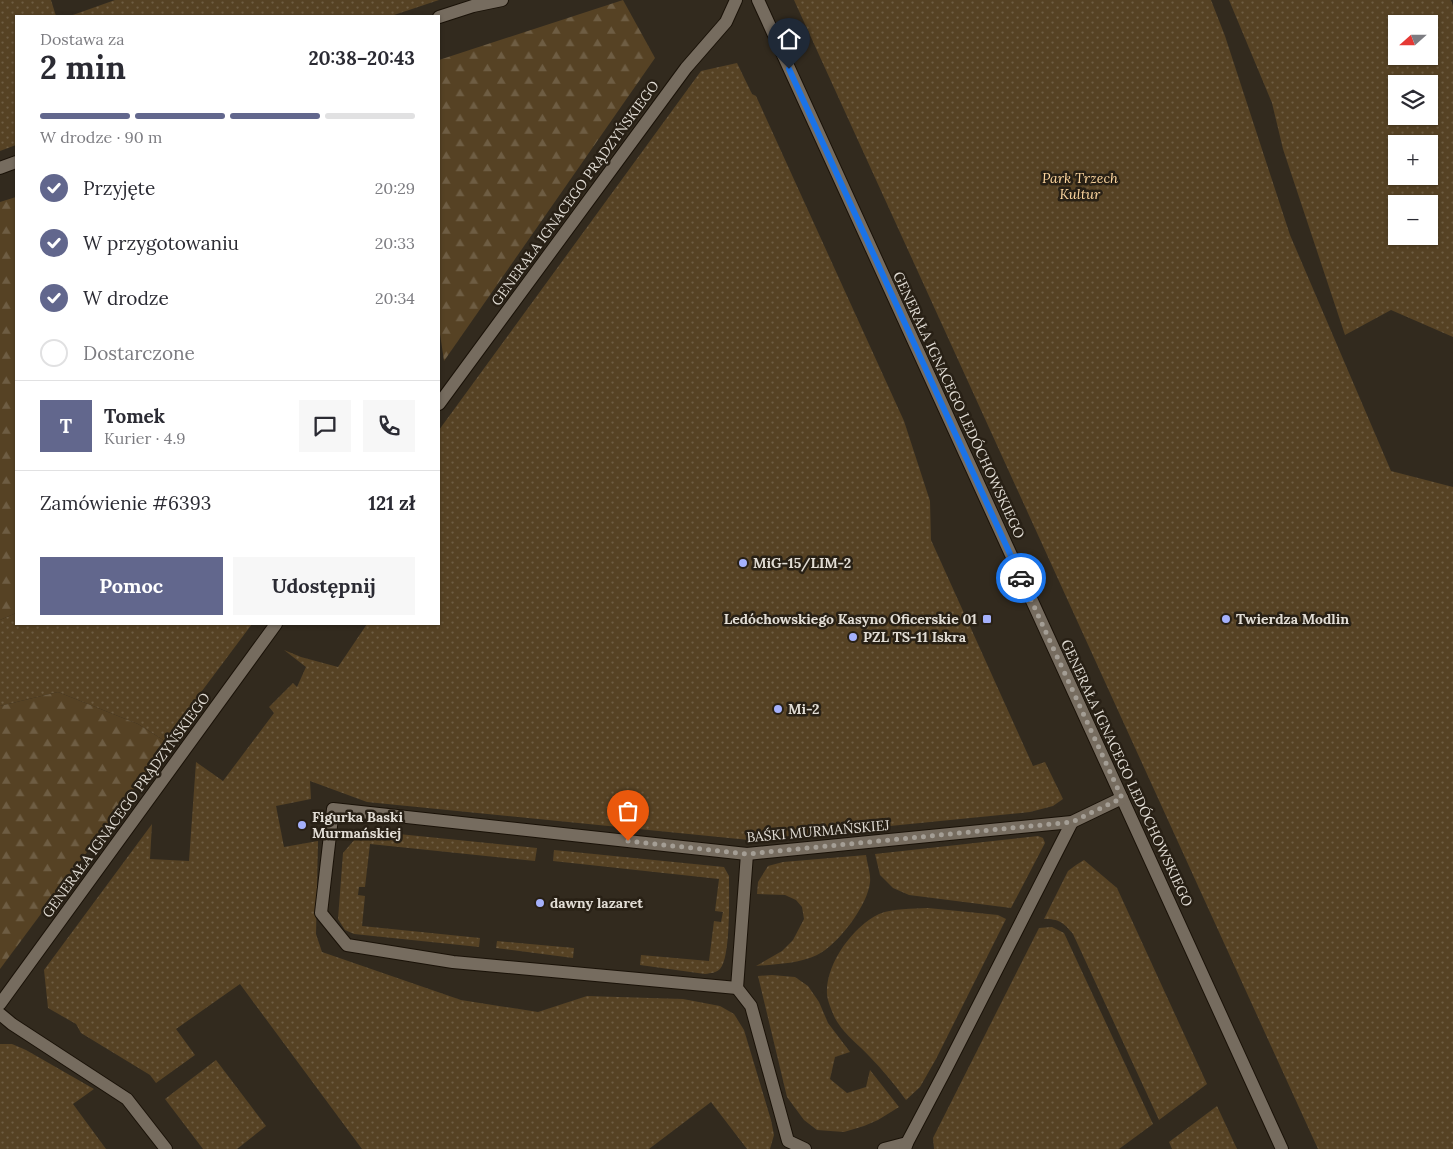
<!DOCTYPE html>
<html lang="pl">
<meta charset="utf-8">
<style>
body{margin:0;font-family:Lora,serif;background:#f7f7f7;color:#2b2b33;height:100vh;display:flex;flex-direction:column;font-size:19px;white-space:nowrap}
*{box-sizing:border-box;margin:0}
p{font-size:16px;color:#7c7c81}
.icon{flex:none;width:28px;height:28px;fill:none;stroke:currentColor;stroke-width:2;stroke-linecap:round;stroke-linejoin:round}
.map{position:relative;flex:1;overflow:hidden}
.details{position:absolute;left:15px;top:15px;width:425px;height:610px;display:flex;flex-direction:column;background:#fff;border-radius:0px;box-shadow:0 1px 4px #0004}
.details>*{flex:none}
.needle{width:32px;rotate:249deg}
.buttons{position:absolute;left:1388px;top:15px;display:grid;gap:10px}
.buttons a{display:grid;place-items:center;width:50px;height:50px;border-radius:0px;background:#fff;box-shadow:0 1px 4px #0004;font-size:25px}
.pin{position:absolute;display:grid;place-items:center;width:42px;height:42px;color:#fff;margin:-51px -21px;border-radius:50% 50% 50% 0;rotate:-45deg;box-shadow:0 0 5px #0007}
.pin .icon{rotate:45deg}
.courier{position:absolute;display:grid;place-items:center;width:50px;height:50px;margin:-25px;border:4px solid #1a73e8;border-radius:50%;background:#fff;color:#222;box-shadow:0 1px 6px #0007}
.headline em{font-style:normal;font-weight:700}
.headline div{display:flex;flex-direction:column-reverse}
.headline{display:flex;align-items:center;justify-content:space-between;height:85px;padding:0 25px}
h1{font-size:32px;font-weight:700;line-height:38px}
.bar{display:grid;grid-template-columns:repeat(4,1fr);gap:8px 5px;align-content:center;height:60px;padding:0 25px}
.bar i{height:6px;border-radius:4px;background:#e1e1e2}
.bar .current{background:#62678d}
.bar p{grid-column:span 4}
.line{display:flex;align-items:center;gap:12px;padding:0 25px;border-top:1px solid #e1e1e2}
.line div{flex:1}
.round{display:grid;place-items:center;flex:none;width:52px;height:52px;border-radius:0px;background:#f7f7f7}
ol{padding:0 25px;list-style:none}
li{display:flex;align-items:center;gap:15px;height:55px}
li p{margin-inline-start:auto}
li .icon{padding:5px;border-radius:50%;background:#62678d;color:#fff;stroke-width:4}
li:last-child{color:#7c7c81}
li i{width:28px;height:28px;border:2px solid #e1e1e2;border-radius:50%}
.primary-button{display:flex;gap:10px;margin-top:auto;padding:10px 25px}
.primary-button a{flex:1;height:58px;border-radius:0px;background:#62678d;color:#fff;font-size:20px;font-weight:700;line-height:58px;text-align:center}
.primary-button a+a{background:#f7f7f7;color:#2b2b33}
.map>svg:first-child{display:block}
</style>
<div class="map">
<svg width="1453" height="1149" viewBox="0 0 1453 1149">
<defs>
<pattern id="green-dots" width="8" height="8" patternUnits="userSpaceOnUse" patternTransform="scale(1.25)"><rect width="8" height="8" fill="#564224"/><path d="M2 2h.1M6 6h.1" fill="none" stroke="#6e5d43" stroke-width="1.8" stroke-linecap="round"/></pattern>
<pattern id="forest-firs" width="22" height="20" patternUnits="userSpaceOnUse" patternTransform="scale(1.25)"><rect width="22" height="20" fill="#564224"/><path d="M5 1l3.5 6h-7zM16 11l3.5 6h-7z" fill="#6e5d43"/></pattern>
</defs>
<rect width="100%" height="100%" fill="#322a1e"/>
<g fill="url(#green-dots)" fill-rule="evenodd">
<polygon points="0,0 51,0 56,16 16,16 16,145 0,151"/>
<polygon points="115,0 439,0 391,16 70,16"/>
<polygon points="794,0 1211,0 1225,36 1290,235 1391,471 1453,487 1453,1149 1318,1149"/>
<path d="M1229 0H1451L1453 6V337L1391 310 1345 335 1283 149 1272 103ZM1396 24H1429V56H1396ZM1396 84H1429V116H1396ZM1396 144H1429V176H1396ZM1396 204H1429V236H1396Z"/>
<polygon points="737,63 752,94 756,96 904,421 930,501 931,540 1033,766 1045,762 1063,799 1053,806 1030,812 749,840 367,802 310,781 311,799 276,806 284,847 318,841 316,934 322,952 461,1000 538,1012 587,996 683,999 720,1006 734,1014 744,1030 771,1120 774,1135 770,1149 747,1149 711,1102 649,1149 362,1149 240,984 176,1029 195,1055 156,1083 150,1075 81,1033 76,1024 48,1008 44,970 152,824 150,859 189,861 196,762 223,781 274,713 269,707 293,683 297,687 306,667 284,650 301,657 338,667 367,624 439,624 439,430 701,71"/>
<polygon points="16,613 16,624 252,624 190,707 168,743 138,724 58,692 0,706 0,620"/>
<polygon points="369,831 537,848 535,861 370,844 365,887 359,887 358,895 365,896 362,926 480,938 479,947 354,934 345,930 338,919 343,853 361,832"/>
<polygon points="1038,836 1043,838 1045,843 1011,908 909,895 893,888 880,875 875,854"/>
<path d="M554 850 724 867 729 876C729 894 731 958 720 969 716 973 711 973 705 974L640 965 641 955 709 961 714 921 721 922 723 912 715 911 719 879 553 861Z"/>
<path d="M866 855C867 863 871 874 870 882 868 905 838 945 817 955 798 964 776 964 756 966L782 951 793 940 804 919 802 907 796 900 785 895 757 894 758 882 768 866 783 862Z"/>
<path d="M1084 860 1117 888 1207 1084 1159 1120 1073 934C1063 922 1059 919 1044 919L1068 871 1076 865Z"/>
<path d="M928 908 998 915 1006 919 936 1059 920 1087 906 1100C895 1085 883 1070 869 1056 859 1045 846 1036 838 1023 834 1018 827 1000 827 994 825 965 853 926 879 914 894 908 912 909 928 908Z"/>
<polygon points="1052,927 1064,933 1153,1124 1119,1149 934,1149 933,1138 1039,928"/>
<polygon points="497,941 574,948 573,958 496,948"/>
<polygon points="772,975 795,977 808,986 819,1002 828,1023 850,1052 835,1057 830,1079 847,1093 866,1087 870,1070 899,1107 878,1120 864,1126 844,1132 817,1130 804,1120 787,1097 758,976"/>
<polygon points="0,1044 12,1044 26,1050 94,1089 73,1104 106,1149 0,1149"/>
<polygon points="216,1060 266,1126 237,1149 203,1149 165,1099"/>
<polygon points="1217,1106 1237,1149 1172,1149 1169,1142"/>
</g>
<g fill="url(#forest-firs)">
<polygon points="623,0 655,58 444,361 439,327 439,60"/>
<polygon points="16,197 16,613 0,620 0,202"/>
<polygon points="58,692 138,724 168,743 0,969 0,706"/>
</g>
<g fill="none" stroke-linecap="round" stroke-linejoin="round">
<g stroke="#1a1208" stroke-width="14">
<g id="minor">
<polyline points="758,0 1282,1149"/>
<polyline points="439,17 473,6 502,0"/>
<polyline points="0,168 16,162"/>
<polyline points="439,404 686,68 726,22 736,0"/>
<polyline points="747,854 737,988 751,1006 788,1141 805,1149"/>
<polyline points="737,988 453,962 347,945 321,913 333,809 747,854 1072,822 1122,798"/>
<polyline points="0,1004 276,624"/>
<polyline points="0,1014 12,1024 127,1099 166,1149"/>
<polyline points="884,1149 907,1143"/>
<polyline points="905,1149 907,1143 945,1071 1072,822"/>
</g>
</g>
<use href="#minor" stroke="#766c5f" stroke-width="12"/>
</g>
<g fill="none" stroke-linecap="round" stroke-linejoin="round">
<polyline stroke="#a49e95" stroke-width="5" stroke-dasharray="0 9" points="628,841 747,854 1072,822 1122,798 1021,578"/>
<polyline stroke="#1a73e8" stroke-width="6" points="789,69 1021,578"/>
</g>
<g fill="#a5b1fc" stroke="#282015" stroke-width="2">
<circle cx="743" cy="563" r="5"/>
<rect x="982" y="614" width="10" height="10" rx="2.5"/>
<circle cx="1226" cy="619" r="5"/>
<circle cx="853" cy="637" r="5"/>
<circle cx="778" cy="709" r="5"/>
<circle cx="302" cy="825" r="5"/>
<circle cx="540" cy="903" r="5"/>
</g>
<g text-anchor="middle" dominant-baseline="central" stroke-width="5" stroke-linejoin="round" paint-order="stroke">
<g font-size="14" font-style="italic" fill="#fdd69f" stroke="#282015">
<text x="1080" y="178">Park Trzech<tspan x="1080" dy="16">Kultur</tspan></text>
</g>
<g font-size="14" fill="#e2ddd5" stroke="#282015">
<text transform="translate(575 193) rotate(-54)">GENERAŁA IGNACEGO PRĄDZYŃSKIEGO</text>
<text transform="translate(959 405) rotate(65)">GENERAŁA IGNACEGO LEDÓCHOWSKIEGO</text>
<text transform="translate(1127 773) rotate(65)">GENERAŁA IGNACEGO LEDÓCHOWSKIEGO</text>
<text transform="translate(126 805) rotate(-54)">GENERAŁA IGNACEGO PRĄDZYŃSKIEGO</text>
<text transform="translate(818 831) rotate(-5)">BAŚKI MURMAŃSKIEJ</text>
</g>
<g font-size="14" font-weight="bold" fill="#e2ddd5" stroke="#282015" text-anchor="start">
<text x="753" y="563">MiG-15/LIM-2</text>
<text x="977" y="619" text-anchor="end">Ledóchowskiego Kasyno Oficerskie 01</text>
<text x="1236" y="619">Twierdza Modlin</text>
<text x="863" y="637">PZL TS-11 Iskra</text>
<text x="788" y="709">Mi-2</text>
<text x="312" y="817">Figurka Baski<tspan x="312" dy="16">Murmańskiej</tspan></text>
<text x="550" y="903">dawny lazaret</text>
</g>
</g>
</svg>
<div class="buttons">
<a><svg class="needle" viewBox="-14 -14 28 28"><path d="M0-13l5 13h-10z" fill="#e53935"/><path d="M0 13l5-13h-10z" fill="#7c7c81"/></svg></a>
<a><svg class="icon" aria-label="layers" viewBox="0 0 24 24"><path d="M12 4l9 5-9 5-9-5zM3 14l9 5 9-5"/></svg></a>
<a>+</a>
<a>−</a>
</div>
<div class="pin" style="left:628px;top:841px;background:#ea580c"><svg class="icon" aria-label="bag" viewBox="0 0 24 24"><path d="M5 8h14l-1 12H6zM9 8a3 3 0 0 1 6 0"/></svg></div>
<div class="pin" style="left:789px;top:69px;background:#1f2937"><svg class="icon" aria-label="home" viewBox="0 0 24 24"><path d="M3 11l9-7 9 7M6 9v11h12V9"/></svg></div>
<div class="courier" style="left:1021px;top:578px"><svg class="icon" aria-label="car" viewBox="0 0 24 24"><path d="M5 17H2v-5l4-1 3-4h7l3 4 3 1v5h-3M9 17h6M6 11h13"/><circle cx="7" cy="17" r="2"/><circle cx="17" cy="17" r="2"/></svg></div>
<section class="details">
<div class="headline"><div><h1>2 min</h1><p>Dostawa za</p></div><em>20:38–20:43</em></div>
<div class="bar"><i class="current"></i><i class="current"></i><i class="current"></i><i></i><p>W drodze · 90 m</p></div>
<ol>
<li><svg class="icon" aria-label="check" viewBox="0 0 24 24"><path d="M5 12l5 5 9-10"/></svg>Przyjęte<p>20:29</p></li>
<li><svg class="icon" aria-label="check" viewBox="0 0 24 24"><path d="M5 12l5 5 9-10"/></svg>W przygotowaniu<p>20:33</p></li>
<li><svg class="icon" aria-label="check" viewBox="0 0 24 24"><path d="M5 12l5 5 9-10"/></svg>W drodze<p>20:34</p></li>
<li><i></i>Dostarczone</li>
</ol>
<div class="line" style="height:90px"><b class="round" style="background:#62678d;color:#fff">T</b><div><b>Tomek</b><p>Kurier · 4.9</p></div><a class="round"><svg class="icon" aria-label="chat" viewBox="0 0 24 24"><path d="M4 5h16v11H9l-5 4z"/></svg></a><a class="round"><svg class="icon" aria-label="phone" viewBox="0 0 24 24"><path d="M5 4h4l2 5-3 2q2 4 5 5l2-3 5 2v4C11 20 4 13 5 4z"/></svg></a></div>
<div class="line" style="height:65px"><div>Zamówienie #6393</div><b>121 zł</b></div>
<div class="primary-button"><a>Pomoc</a><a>Udostępnij</a></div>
</section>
</div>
